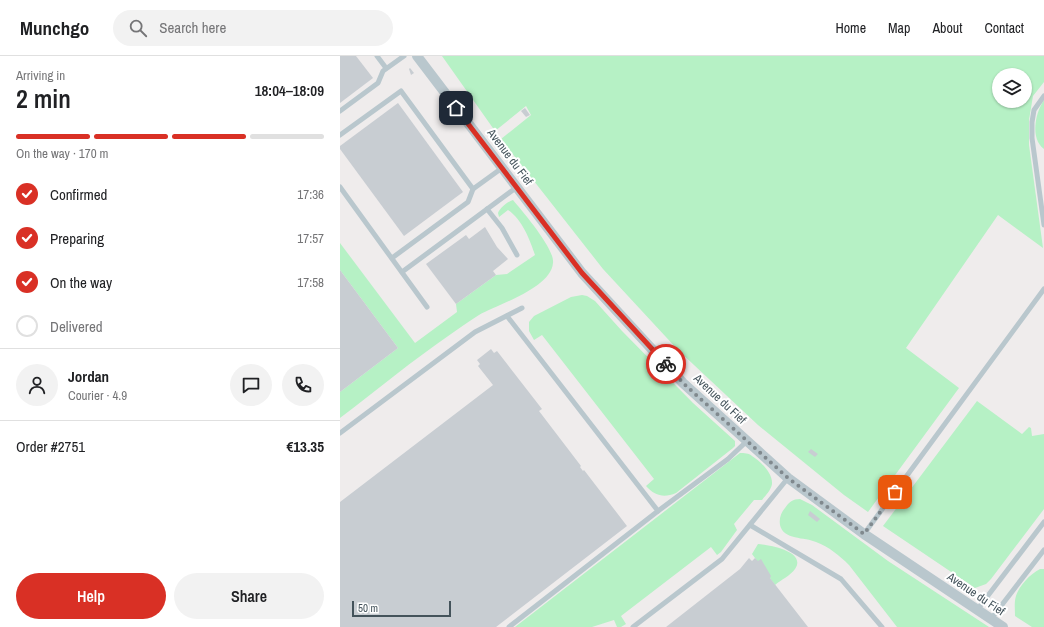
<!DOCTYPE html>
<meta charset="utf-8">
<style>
body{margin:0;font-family:"Archivo Narrow",sans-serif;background:#f2f2f2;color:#202124;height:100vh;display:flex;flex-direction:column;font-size:15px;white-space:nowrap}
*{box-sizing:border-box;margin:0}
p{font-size:13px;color:#757577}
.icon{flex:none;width:22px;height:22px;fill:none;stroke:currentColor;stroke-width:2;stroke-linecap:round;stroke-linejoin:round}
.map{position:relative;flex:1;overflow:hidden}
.drawer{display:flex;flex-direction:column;background:#fff;width:340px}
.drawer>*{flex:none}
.fabs{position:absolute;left:652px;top:12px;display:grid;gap:8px}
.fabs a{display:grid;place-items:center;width:40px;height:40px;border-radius:50%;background:#fff;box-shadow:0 1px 3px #0004;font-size:20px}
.scale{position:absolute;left:12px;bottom:10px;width:99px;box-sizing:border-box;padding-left:4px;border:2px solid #44535b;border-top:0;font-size:11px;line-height:14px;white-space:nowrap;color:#44535b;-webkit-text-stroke:3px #fff;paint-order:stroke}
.pin{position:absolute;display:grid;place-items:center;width:34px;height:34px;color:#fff;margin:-17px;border-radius:8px;box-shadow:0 2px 6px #0006}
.courier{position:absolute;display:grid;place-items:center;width:40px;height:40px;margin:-20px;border:3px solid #d93025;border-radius:50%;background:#fff;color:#222;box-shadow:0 1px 5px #0007}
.summary em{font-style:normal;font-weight:600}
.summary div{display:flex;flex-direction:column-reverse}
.summary{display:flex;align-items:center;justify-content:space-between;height:68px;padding:0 16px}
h1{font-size:26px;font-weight:600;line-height:30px}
.bar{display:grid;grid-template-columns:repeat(4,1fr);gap:6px 4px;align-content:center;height:48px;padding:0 16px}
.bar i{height:5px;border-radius:3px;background:#e0e0e0}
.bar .selected{background:#d93025}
.bar p{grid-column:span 4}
.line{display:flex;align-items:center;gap:10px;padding:0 16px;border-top:1px solid #e0e0e0}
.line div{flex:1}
.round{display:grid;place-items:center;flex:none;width:42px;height:42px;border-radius:21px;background:#f2f2f2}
ol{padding:0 16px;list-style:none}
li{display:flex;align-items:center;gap:12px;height:44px}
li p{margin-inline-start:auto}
li .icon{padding:4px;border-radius:50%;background:#d93025;color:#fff;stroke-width:4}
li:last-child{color:#757577}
li i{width:22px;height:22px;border:2px solid #e0e0e0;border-radius:50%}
.cta{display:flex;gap:8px;margin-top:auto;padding:8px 16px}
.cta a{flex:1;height:46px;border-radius:24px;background:#d93025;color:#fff;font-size:16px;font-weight:600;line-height:46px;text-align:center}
.cta a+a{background:#f2f2f2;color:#202124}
header{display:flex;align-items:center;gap:24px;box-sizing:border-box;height:56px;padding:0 20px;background:#fff;border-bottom:1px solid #e0e0e0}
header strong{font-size:19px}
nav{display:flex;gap:22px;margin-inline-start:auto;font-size:14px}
.search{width:280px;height:36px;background:#f2f2f2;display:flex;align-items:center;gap:10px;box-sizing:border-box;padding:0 14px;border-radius:22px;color:#757577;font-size:15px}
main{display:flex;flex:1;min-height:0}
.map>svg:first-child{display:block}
</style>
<header>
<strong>Munchgo</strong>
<div class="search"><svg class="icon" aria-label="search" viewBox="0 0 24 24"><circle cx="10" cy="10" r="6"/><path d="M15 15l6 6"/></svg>Search here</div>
<nav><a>Home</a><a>Map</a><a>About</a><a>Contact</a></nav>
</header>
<main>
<section class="drawer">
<div class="summary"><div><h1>2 min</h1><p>Arriving in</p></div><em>18:04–18:09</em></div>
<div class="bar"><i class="selected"></i><i class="selected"></i><i class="selected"></i><i></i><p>On the way · 170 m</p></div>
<ol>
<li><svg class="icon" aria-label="check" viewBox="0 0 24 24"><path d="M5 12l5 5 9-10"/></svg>Confirmed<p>17:36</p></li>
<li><svg class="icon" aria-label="check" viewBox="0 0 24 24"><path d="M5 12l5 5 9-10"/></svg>Preparing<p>17:57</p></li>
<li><svg class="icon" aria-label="check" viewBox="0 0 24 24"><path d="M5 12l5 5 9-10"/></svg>On the way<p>17:58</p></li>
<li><i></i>Delivered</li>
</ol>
<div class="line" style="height:72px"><a class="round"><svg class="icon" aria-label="person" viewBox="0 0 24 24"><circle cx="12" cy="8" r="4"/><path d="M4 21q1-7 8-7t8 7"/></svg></a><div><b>Jordan</b><p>Courier · 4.9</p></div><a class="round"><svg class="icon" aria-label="chat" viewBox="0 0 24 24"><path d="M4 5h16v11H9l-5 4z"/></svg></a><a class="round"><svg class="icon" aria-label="phone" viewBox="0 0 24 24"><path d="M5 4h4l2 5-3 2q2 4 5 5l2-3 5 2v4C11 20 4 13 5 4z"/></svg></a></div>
<div class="line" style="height:52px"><div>Order #2751</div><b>€13.35</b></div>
<div class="cta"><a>Help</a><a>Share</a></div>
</section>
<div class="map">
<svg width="704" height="571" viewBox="0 0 704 571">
<rect width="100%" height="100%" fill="#efecec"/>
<g fill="#b6f1c5" fill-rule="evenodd">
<path d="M102 0H704V26L693 40 689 64V89L703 192 658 159 566 292 619 332 528 456 504 439 418 369 338 294 263 213 161 83 191 59 186 50 155 75ZM659 19H685V45H659Z"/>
<path d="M704 44V93C690 83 695 57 704 44Z"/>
<path d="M173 144C183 156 215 193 213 207 211 232 159 248 139 259 129 265 120 272 111 278 73 304 37 334 0 362V336L58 292 0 214V187L75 287 117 256 116 248 156 219 167 218 195 199C190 184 182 163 168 154L159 161 158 157C160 152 167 146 173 144Z"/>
<path d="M242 239 247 240 255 245 282 275 353 347 395 385V390L393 392 336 437C324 442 315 440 306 430L314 423 202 279 194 284 189 275V266L194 260 231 241Z"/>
<polygon points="637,345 682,378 689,371 691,372 692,380 704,378 704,453 651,523 646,528 635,532 543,470"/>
<path d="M400 397C404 397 409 397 412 400 420 405 433 417 432 428 431 434 426 439 422 444H414L394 468 397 474 381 496 377 499 371 491 281 560 286 568 281 571H277L274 564 252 571H175Z"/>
<path d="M460 443 472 449 548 505 649 571H557L509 509C499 499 489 491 476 486 465 481 443 484 440 469 439 462 441 457 445 452 449 446 453 443 460 443Z"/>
<path d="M418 488C429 489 467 495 455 513 451 519 441 524 435 529L412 498Z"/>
<path d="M700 513H704V571H692L675 560C675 554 674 546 676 540 679 530 690 518 700 513Z"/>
</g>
<g fill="#c8cdd2">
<polygon points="0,0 16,0 33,22 0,47"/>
<polygon points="70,12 74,17 71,19 69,13"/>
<polygon points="58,47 123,136 64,180 0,93 0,90"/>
<polygon points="185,52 190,59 186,61 181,55"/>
<polygon points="145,171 157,191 168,203 153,215 156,219 116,248 86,208 126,179 129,183"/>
<polygon points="0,214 58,292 0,336"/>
<polygon points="151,293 154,297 157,295 202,353 199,355 241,410 240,411 243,415 244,414 287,470 156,571 0,571 0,446 153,329 138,310 140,308 137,304"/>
<polygon points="471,393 478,398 475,401 468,396"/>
<polygon points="470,455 480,463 477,466 468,459"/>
<polygon points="409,502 412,505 415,502 418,505 421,503 431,520 430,522 468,571 326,571 400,513"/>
</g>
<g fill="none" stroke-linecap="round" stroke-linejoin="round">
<g stroke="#b9c7cd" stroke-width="5">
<polyline points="37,0 46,12"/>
<polyline points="704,40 694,54 692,66 692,82 704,169"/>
<polyline points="0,55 38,27 43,15 64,0"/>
<polyline points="0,79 61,35 133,133 162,112"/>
<polyline points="0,131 87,251"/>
<polyline points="147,153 162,172 177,199"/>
<polyline points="52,202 128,146 133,133"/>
<polyline points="62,216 177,131"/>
<polyline points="167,260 318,455 169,571"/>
<polyline points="0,377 135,276 182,252"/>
<polyline points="318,455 388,403 407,385"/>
<polyline points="410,469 501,523 542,571"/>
<polyline points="524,478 704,233"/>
<polyline points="637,554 704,466"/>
<polyline points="651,563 704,494"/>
<polyline points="293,571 382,503 448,422"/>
</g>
<polyline stroke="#b9c7cd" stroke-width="10" points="77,0 242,217 343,327 448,422 524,478 663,571"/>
</g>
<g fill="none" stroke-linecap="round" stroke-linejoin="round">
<polyline stroke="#80898e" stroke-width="4" stroke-dasharray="0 7.2" points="326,308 343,327 448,422 524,478 555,436"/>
<polyline stroke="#d93025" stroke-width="5" points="116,52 242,217 326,308"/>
</g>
<g text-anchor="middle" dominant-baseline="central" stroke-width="4" stroke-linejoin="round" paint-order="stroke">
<g font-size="12" fill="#44535b" stroke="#fff">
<text transform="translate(170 101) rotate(53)">Avenue du Fief</text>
<text transform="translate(380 343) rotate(43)">Avenue du Fief</text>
<text transform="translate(636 538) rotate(34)">Avenue du Fief</text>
</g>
</g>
</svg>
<div class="fabs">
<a><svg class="icon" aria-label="layers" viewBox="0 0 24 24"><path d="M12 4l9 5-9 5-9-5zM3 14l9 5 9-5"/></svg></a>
</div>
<div class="scale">50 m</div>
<div class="pin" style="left:555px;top:436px;background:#ea580c"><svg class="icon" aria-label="bag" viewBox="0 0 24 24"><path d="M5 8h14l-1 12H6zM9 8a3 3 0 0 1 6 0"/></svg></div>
<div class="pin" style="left:116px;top:52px;background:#1f2937"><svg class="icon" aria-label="home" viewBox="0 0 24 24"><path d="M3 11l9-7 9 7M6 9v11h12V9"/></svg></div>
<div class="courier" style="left:326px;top:308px"><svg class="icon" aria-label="bike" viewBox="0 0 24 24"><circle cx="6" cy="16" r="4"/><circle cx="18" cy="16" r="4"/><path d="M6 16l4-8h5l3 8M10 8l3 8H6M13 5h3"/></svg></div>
</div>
</main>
